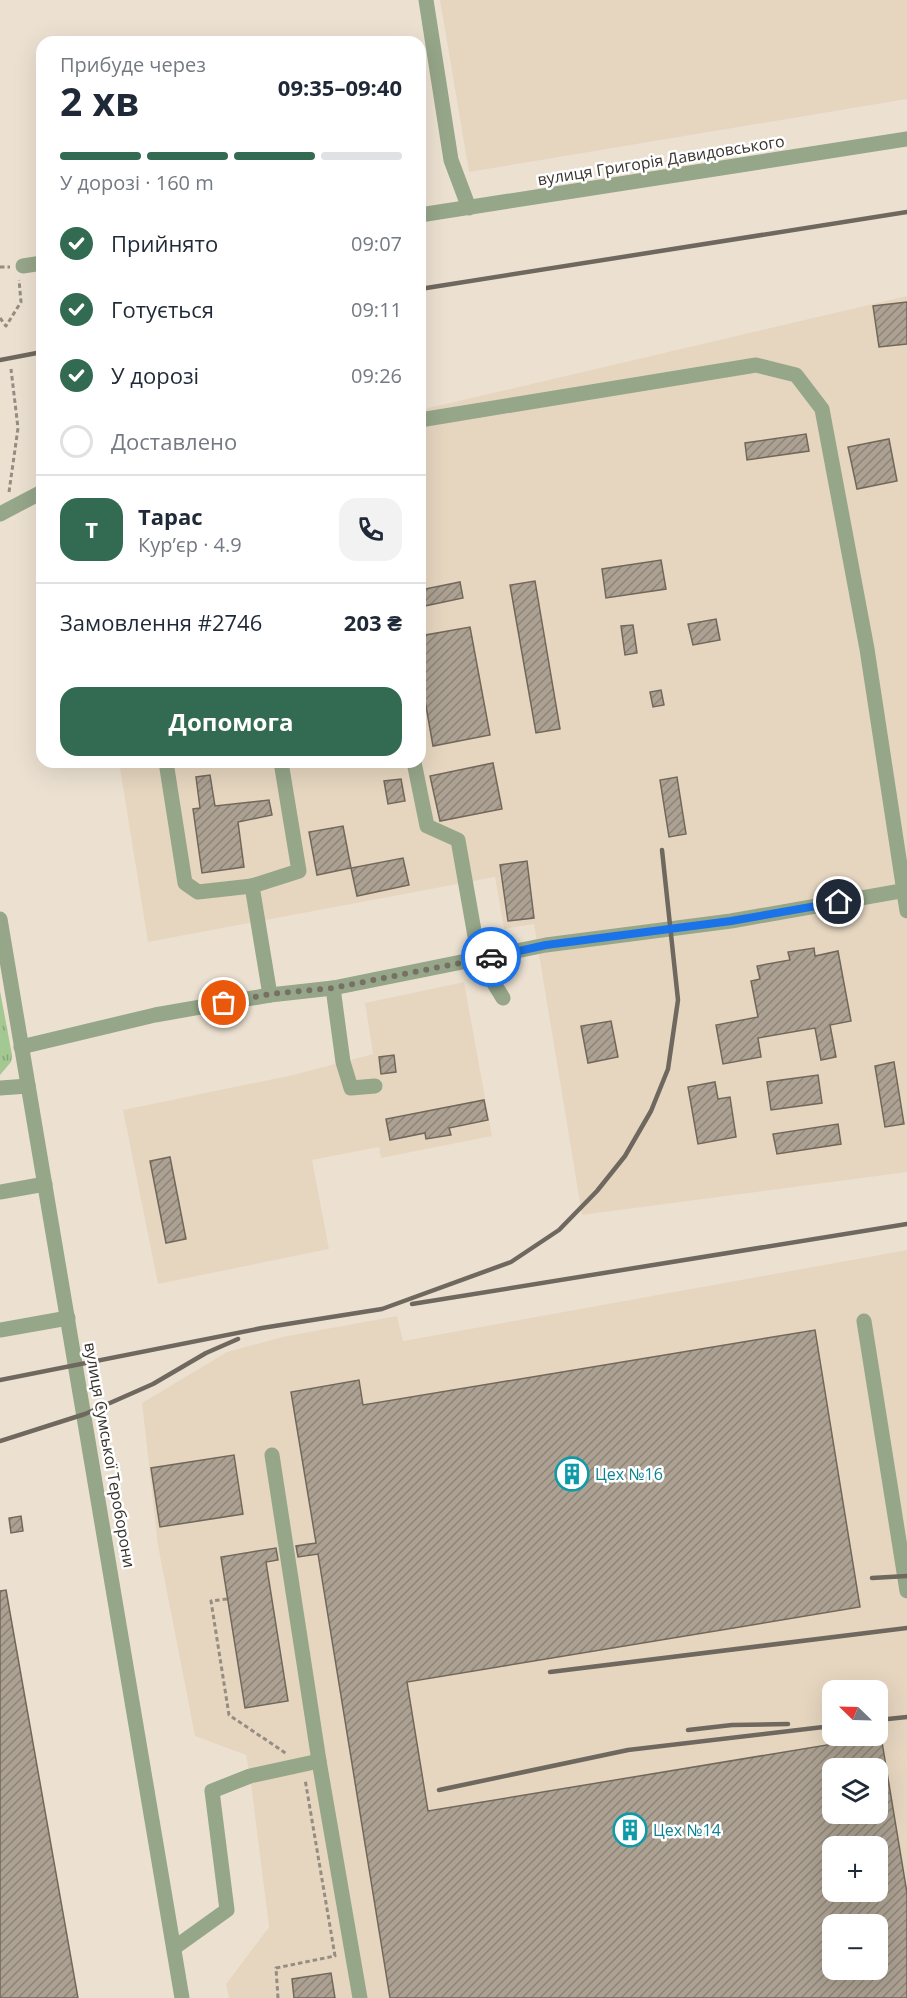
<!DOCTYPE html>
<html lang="uk">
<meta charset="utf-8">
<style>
body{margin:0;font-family:"Open Sans",sans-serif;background:#f2f2f3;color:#1f2937;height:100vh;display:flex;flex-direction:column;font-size:22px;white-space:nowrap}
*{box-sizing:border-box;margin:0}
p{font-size:20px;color:#747a83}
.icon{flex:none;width:33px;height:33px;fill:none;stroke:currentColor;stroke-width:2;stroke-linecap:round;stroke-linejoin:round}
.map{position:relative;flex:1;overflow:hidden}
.side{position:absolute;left:36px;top:36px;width:390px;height:732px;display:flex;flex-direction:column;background:#fff;border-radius:18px;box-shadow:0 6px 24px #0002}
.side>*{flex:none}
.needle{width:39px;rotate:293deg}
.controls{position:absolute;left:822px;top:1680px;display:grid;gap:12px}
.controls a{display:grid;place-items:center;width:66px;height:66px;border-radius:12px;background:#fff;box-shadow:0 6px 24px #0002;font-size:30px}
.pin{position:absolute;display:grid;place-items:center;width:51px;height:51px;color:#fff;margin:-26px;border:3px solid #fff;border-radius:50%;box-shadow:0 2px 6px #0007}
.courier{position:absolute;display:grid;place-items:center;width:60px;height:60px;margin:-30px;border:4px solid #1a73e8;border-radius:50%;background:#fff;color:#222;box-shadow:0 2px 8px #0007}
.summary em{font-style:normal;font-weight:700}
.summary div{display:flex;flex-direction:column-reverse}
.summary{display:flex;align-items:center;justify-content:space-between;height:102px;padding:0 24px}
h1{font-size:39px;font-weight:700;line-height:45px}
.bar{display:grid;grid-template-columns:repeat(4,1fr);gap:9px 6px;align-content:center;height:72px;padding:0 24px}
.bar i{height:8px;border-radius:4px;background:#e0e1e3}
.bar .selected{background:#326a52}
.bar p{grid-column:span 4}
.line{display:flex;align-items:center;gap:15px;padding:0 24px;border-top:2px solid #e0e1e3}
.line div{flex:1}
.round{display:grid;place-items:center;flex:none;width:63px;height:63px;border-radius:18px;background:#f2f2f3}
ol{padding:0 24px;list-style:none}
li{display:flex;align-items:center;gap:18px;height:66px}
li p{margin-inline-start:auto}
li .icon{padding:6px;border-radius:50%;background:#326a52;color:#fff;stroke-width:4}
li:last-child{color:#747a83}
li i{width:33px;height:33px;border:3px solid #e0e1e3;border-radius:50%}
.primary-button{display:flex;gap:12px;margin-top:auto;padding:12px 24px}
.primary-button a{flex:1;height:69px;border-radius:18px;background:#326a52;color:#fff;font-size:24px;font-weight:700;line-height:69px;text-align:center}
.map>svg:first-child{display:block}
</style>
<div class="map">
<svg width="907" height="1998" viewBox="0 0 907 1998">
<defs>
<pattern id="grass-tufts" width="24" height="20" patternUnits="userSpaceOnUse" patternTransform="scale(1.5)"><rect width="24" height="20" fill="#a4c892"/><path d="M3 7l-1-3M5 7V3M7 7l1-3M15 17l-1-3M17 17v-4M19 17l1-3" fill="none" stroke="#87a378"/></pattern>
<pattern id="building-hatch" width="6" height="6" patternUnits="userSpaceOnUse" patternTransform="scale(1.5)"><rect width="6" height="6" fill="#aca192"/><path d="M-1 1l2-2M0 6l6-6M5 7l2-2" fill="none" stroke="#8d8478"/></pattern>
</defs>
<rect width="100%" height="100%" fill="#ece1d1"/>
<g fill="#e6d6c0" fill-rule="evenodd">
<polygon points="440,0 907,0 907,99 469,172"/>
<polygon points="907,296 907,1172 582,1215 534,924 504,929 495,877 148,942 119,762 420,762 420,410"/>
<polygon points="464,982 492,1136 381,1158 379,1147 312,1160 329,1249 158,1284 123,1110 293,1075 373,1054 365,1003"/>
<path d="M907 1250V1998H229L226 1984 269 1927 250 1776 246 1755 195 1736 158 1546 142 1403 227 1352 282 1337 397 1316 403 1341ZM832 1690H878V1736H832ZM832 1768H878V1814H832ZM832 1846H878V1892H832ZM832 1924H878V1970H832Z"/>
</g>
<polygon fill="url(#grass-tufts)" points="0,991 12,1055 11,1062 0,1075"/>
<g fill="url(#building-hatch)" stroke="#72685a" stroke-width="1.5" fill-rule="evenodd">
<polygon points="907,302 907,344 879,347 873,306"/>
<polygon points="806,434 809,451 747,460 745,443"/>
<polygon points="889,439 897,481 857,489 848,447"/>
<polygon points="661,560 666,589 606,598 602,569"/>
<polygon points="535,581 560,729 536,733 510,585"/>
<polygon points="460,582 463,598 420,607 420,590"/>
<polygon points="716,619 720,640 693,645 688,624"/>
<polygon points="633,625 637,653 625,655 621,626"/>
<polygon points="470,627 490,735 433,746 420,672 420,636"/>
<polygon points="661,690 664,705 653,707 650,692"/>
<polygon points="493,763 502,809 440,821 430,776"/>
<polygon points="210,775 215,806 269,800 272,815 238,822 244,867 202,873 193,809 200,808 196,777"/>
<polygon points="677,777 686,834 669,837 660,780"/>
<polygon points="401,779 405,801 388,804 384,781"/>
<polygon points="343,826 351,868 317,875 309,832"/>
<polygon points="403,858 409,885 357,896 351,868"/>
<polygon points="527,861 534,918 508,921 500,865"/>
<polygon points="814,948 815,956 838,951 851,1021 830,1025 836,1057 821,1060 815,1028 758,1038 761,1057 723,1064 716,1025 758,1017 751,981 760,979 757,966 790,960 788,952"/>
<polygon points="611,1021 618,1057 588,1063 581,1026"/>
<polygon points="394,1055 396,1072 381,1074 379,1057"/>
<polygon points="894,1062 904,1124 885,1127 875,1066"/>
<polygon points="818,1075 822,1103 771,1110 767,1082"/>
<polygon points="715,1082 718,1099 730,1097 736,1137 698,1144 688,1087"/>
<polygon points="484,1100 488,1120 449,1128 451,1135 426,1139 425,1133 390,1140 386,1119"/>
<polygon points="838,1124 841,1144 777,1154 773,1134"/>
<polygon points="170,1157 186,1239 166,1243 150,1161"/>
<path d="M815 1330 860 1607 407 1682 428 1811 881 1736 907 1893V1998H390L318 1554 298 1557 296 1546 316 1543 291 1392 359 1380 363 1405ZM832 1768H878V1814H832ZM832 1846H878V1892H832ZM832 1924H878V1970H832Z"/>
<polygon points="234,1455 243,1514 160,1527 151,1468"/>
<polygon points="21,1516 23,1531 11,1533 9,1518"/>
<polygon points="276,1548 278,1560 266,1562 288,1701 245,1708 221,1557"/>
<polygon points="6,1590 78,1998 0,1998 0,1591"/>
<polygon points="331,1973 335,1998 294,1998 292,1979"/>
</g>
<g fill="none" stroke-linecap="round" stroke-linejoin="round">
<g stroke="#958d82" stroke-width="3" stroke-dasharray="4.5 3" stroke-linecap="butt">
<polyline points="0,267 10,267"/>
<polyline points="0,318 6,326 21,302 19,280"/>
<polyline points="9,492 18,428 11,369"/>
<polyline points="227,1599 211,1601 229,1715 287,1754"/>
<polyline points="278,1998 276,1968 335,1956 305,1779"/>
</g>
<g stroke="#96a689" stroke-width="15">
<polyline points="426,0 451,160 469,208"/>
<polyline points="420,215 907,139"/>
<polyline points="23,266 42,263"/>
<polyline points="420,420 756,365 796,375 822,409 867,649 907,911"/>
<polyline points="0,514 42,492"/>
<polyline points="166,762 185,883 198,892 252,886"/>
<polyline points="414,762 427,826 458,840 479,959 503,998"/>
<polyline points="0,919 182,1998"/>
<polyline points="333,988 343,1062 351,1088 375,1086"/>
<polyline points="270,995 252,886 299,871 281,762"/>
<polyline points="21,1047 155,1015 270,995 333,988 546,945 731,921 907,890"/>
<polyline points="0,1088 28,1086"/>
<polyline points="0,1192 45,1184"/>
<polyline points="864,1321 907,1591"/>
<polyline points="0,1330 68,1318"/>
<polyline points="272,1455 319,1761 360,1998"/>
<polyline points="174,1948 227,1910 212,1791 250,1776 319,1761"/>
</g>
<g stroke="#6f685f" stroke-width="4.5">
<polyline points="420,289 907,212"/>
<polyline points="0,360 42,352"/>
<polyline points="412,1304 907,1224"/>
<polyline points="0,1380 262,1328 382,1309 511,1262 559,1230 597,1191 625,1156 651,1111 668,1069 678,1000 662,850"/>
<polyline points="0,1441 85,1414 153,1384 206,1353 238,1339"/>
<polyline points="872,1578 907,1576"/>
<polyline points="550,1672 907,1628"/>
<polyline points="878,1720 907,1717"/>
<polyline points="688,1730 732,1725 788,1724"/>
<polyline points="439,1790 628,1750 832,1726"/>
</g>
</g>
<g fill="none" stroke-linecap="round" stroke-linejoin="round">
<polyline stroke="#777066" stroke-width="6" stroke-dasharray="0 10.8" points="224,1003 270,994 333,988 491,957"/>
<polyline stroke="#1a73e8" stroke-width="8" points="491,957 546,945 731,921 839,902"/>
</g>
<defs>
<g id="building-ring" transform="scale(1.725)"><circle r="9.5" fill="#fff" stroke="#0f9aa8" stroke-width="1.5"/><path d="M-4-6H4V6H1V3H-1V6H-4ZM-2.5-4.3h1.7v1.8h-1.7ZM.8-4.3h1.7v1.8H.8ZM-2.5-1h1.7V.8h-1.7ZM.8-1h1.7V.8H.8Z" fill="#0f9aa8"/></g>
</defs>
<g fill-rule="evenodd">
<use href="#building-ring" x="572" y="1474"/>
<use href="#building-ring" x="630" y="1830"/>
</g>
<g text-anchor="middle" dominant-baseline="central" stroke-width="5" stroke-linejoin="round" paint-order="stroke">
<g font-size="16" fill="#38332d" stroke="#fff">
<text transform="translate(661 160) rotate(-9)">вулиця Григорія Давидовського</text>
<text transform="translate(110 1455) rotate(80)">вулиця Сумської Тероборони</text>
</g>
<g font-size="16" fill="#0d838f" stroke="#fff" text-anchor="start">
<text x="595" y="1474">Цех №16</text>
<text x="653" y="1830">Цех №14</text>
</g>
</g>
</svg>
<div class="controls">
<a><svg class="needle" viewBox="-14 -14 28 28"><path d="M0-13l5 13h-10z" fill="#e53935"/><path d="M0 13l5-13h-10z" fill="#747a83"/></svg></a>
<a><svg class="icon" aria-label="layers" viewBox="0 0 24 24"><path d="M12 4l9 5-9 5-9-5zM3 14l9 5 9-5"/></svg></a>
<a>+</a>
<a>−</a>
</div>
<div class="pin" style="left:224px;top:1003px;background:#ea580c"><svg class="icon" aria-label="bag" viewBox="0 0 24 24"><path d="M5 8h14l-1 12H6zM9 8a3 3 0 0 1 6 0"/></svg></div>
<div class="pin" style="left:839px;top:902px;background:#1f2937"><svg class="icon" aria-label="home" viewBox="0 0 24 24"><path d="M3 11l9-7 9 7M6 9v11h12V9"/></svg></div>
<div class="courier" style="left:491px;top:957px"><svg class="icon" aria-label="car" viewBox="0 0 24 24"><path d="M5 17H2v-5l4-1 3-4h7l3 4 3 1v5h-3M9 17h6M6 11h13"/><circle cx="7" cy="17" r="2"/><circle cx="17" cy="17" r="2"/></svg></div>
<section class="side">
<div class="summary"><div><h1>2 хв</h1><p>Прибуде через</p></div><em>09:35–09:40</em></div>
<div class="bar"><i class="selected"></i><i class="selected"></i><i class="selected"></i><i></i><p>У дорозі · 160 m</p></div>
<ol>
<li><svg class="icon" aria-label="check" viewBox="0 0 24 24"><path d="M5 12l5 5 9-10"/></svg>Прийнято<p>09:07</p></li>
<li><svg class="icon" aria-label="check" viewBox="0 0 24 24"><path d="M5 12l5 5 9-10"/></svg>Готується<p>09:11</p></li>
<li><svg class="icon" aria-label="check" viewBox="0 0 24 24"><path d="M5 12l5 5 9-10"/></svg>У дорозі<p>09:26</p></li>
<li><i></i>Доставлено</li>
</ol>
<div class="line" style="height:108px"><b class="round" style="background:#326a52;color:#fff">Т</b><div><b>Тарас</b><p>Кур’єр · 4.9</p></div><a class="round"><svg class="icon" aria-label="phone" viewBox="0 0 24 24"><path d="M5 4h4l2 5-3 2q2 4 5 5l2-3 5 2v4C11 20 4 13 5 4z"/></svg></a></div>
<div class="line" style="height:78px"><div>Замовлення #2746</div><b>203 ₴</b></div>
<div class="primary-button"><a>Допомога</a></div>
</section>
</div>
